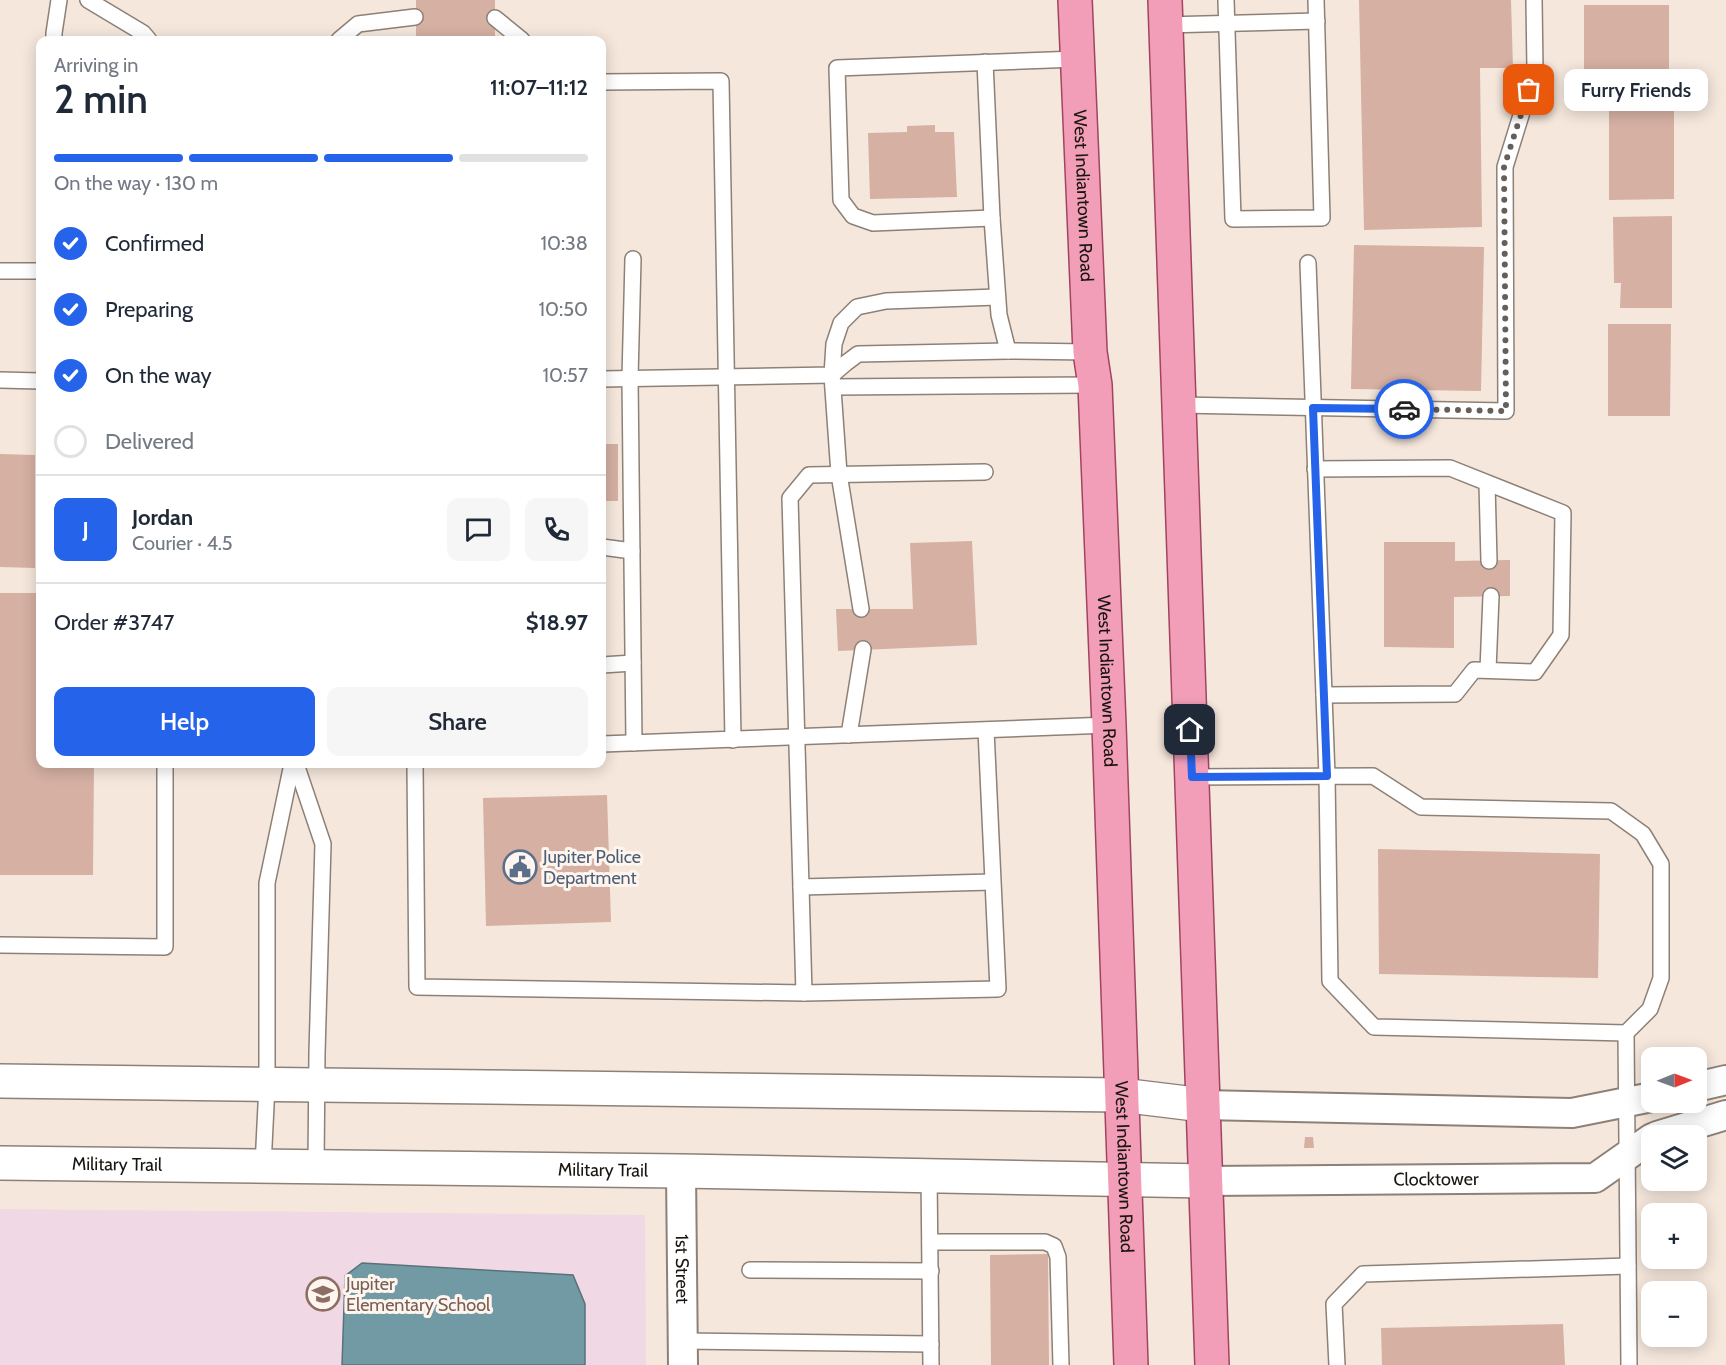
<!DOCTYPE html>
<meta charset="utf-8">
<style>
body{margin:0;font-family:Cabin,sans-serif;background:#f6f6f7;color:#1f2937;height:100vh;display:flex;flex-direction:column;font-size:22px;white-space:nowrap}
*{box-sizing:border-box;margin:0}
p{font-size:20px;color:#747a83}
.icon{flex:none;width:33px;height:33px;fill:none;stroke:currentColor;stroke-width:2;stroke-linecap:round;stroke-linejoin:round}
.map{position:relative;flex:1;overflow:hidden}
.sheet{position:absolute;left:36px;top:36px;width:570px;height:732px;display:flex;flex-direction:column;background:#fff;border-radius:12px;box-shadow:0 3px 15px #0003}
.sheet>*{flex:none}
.needle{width:39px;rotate:89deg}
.fabs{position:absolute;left:1641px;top:1047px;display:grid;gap:12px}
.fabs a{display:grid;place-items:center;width:66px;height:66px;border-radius:12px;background:#fff;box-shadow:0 3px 15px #0003;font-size:30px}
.pin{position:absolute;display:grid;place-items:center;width:51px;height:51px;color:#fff;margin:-26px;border-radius:12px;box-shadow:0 3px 9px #0006}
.courier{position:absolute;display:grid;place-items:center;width:60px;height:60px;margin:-30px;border:4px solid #2563eb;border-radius:50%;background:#fff;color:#222;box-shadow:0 2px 8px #0007}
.bubble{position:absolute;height:42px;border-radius:12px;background:#fff;box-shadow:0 3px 15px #0003;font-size:20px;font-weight:600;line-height:42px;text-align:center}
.head em{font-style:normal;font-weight:600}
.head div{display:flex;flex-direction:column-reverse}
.head{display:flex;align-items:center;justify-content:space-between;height:102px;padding:0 18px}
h1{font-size:39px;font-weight:600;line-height:45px}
.bar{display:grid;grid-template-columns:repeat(4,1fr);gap:9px 6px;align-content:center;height:72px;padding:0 18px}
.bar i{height:8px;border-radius:4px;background:#e0e1e3}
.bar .selected{background:#2563eb}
.bar p{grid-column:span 4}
.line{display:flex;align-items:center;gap:15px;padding:0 18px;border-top:2px solid #e0e1e3}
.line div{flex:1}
.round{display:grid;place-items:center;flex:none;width:63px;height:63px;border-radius:12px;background:#f6f6f7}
ol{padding:0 18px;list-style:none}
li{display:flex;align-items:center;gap:18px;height:66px}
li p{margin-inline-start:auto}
li .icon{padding:6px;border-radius:50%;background:#2563eb;color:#fff;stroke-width:4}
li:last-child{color:#747a83}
li i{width:33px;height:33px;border:3px solid #e0e1e3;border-radius:50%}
.action{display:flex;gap:12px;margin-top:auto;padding:12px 18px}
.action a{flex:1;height:69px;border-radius:12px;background:#2563eb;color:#fff;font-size:24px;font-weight:600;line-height:69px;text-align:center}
.action a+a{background:#f6f6f7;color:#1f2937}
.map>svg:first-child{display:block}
</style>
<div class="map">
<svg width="1726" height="1365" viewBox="0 0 1726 1365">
<rect width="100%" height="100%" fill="#f5e7dc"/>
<polygon fill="#f0d9e4" points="0,1209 645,1215 646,1365 0,1365"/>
<polygon fill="#729aa5" stroke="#577279" stroke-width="1.5" points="362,1263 573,1275 585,1304 585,1365 342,1365 345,1276"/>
<g fill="#d5b0a3">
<rect x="416" y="0" width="79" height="40"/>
<polygon points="1359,0 1511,0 1513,68 1480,68 1482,227 1364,230"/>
<rect x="1584" y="5" width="85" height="83"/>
<polygon points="1674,108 1674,199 1609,200 1609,109"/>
<polygon points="935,125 935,132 954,132 957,197 870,199 868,133 907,132 907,126"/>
<polygon points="1672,216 1672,308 1620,308 1621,283 1614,283 1613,217"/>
<polygon points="1354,245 1484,247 1481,391 1351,389"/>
<polygon points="1608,324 1671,324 1670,416 1608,416"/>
<rect x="602" y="444" width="16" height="57"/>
<polygon points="0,454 35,455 35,568 0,567"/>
<polygon points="972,541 977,645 838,651 836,609 913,609 910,543"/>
<polygon points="1384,542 1455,542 1455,561 1510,560 1510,596 1454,597 1454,648 1384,647"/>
<polygon points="0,593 40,593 40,764 94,764 93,875 0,875"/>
<polygon points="607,795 611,922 486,926 483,798"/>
<polygon points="1378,849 1600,854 1598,978 1379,974"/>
<polygon points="1305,1137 1313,1137 1314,1148 1304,1148"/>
<polygon points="1048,1254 1049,1365 991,1365 990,1255"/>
<polygon points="1563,1324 1565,1365 1382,1365 1381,1328"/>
</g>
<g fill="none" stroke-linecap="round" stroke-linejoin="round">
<g stroke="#8d8076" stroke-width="18">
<g id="service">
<polyline points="88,0 143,33 149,40"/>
<polyline points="1226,0 1233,219 1322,218 1316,0"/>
<polyline points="495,18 522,40"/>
<polyline points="1165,25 1317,21"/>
<polyline points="54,40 54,33 59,0"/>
<polyline points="339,40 358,24 415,17"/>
<polyline points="985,62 992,218 999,315 1008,351"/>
<polyline points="602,82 721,81 733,740"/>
<polyline points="992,218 873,223 853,216 841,200 837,68 1077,59"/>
<polyline points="633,259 630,378 634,743"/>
<polyline points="1308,263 1327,776 1330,981 1374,1027 1626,1033"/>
<polyline points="0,271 40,271"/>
<polyline points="602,379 832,375 846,363 858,354 1008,351 1090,352"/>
<polyline points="0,380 40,381"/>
<polyline points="833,387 1095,385"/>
<polyline points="1179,405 1506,411 1505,167 1535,70 1534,0"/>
<polyline points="1315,469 1450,468 1563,513 1561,635 1535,672 1474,670 1455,694 1324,695"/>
<polyline points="1487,484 1489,561"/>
<polyline points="602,547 632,551"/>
<polyline points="861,609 839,474 832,375 834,344 841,323 857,307 886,301 997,297"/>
<polyline points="602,665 633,663"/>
<polyline points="1488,670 1491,596"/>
<polyline points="849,735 863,649"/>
<polyline points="602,744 1109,725"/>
<polyline points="296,764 323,844 317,1053 316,1166"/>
<polyline points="415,764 417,987 804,993 790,498 809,475 985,472"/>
<polyline points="1192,777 1373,776 1421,807 1611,811 1643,834 1661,864 1661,978 1650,1009 1626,1033 1629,1365"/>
<polyline points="801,887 992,882"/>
<polyline points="0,945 165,947 165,764"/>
<polyline points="804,993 998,989 986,730"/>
<polyline points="263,1166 267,1085 267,883 292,764"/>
<polyline points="929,1175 931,1365"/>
<polyline points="930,1242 1045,1242 1054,1246 1058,1257 1061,1365"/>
<polyline points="750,1270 931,1271"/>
<polyline points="683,1341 931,1344"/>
<polyline points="1337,1365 1334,1304 1363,1274 1628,1266"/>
</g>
</g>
<g stroke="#8d8076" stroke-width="32">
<g id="minor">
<polyline points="1696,1087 1726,1080"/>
<polyline points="1203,1105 1572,1113 1652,1097"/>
<polyline points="1657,1136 1726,1115"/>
<path id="s1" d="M681 1171 683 1365"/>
<path id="s2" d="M1206 1181 1595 1178 1652 1138"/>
</g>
</g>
<g stroke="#8d8076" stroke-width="36">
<g id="secondary">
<polyline points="0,1081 1121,1095 1203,1105"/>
<path id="s3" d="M0 1163 681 1171 1206 1181"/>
</g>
</g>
<g stroke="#a24460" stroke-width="36">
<g id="primary">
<path id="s4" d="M1075 0 1090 352 1095 385 1109 725 1131 1365"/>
<polyline points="1165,0 1212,1365"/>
</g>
</g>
<use href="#service" stroke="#fff" stroke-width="15"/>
<use href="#minor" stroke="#fff" stroke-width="28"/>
<use href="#secondary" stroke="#fff" stroke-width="33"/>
<use href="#primary" stroke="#f39eb9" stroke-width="33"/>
</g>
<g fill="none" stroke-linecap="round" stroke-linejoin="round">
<polyline stroke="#665e58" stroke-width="6" stroke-dasharray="0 10.8" points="1404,409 1506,411 1504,167 1529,90"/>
<polyline stroke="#2563eb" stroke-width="8" points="1190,730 1192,777 1327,776 1313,408 1404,409"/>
</g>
<defs>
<g id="civic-ring" transform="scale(1.725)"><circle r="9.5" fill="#fef5ef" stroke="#5c6f8a" stroke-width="1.5"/><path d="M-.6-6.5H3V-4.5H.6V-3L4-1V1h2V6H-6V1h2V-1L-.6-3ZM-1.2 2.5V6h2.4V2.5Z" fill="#5c6f8a"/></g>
<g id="school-ring" transform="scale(1.725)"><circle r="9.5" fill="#fef5ef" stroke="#8d6e63" stroke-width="1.5"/><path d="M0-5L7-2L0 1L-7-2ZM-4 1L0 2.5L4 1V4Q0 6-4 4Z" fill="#8d6e63"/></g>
</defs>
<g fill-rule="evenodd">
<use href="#civic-ring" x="520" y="867"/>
<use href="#school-ring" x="323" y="1294"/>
</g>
<g text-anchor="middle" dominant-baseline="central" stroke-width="6" stroke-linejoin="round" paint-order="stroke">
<g font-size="18" fill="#191511" stroke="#fef5ef">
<text stroke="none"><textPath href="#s4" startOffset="196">West Indiantown Road</textPath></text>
<text stroke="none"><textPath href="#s4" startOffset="682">West Indiantown Road</textPath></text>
<text stroke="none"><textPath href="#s3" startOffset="117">Military Trail</textPath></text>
<text stroke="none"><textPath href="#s4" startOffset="1168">West Indiantown Road</textPath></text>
<text stroke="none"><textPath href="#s3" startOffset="603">Military Trail</textPath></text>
<text stroke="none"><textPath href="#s2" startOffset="230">Clocktower</textPath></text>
<text stroke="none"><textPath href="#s1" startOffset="98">1st Street</textPath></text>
</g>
<g font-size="18" fill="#4e5e75" stroke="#fef5ef" text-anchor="start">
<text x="543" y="857">Jupiter Police<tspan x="543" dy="21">Department</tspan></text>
</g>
<g font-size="18" fill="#785e54" stroke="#fef5ef" text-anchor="start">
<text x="346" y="1284">Jupiter<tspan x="346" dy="21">Elementary School</tspan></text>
</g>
</g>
</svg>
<div class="fabs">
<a><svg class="needle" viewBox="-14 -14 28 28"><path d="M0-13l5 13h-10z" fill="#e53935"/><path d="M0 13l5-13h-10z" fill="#747a83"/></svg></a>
<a><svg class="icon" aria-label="layers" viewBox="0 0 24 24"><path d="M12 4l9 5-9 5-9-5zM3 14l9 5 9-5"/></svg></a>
<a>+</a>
<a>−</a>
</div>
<div class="pin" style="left:1529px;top:90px;background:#ea580c"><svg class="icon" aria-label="bag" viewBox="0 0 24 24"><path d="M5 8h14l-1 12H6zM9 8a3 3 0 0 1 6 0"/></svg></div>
<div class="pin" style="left:1190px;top:730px;background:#1f2937"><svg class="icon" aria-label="home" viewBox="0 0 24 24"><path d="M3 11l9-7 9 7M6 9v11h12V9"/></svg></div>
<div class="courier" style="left:1404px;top:409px"><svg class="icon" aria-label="car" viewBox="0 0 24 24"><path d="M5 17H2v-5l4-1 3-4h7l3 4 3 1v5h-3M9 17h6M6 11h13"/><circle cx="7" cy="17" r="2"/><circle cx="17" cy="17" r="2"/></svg></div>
<div class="bubble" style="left:1564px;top:69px;width:144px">Furry Friends</div>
<section class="sheet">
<div class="head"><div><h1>2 min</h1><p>Arriving in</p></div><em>11:07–11:12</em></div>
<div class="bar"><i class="selected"></i><i class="selected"></i><i class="selected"></i><i></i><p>On the way · 130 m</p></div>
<ol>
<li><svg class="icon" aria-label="check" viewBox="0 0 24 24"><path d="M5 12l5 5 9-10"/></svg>Confirmed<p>10:38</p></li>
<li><svg class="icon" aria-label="check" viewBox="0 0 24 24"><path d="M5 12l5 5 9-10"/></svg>Preparing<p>10:50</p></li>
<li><svg class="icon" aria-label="check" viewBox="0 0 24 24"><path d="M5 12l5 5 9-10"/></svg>On the way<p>10:57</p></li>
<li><i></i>Delivered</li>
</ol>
<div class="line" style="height:108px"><b class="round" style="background:#2563eb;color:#fff">J</b><div><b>Jordan</b><p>Courier · 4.5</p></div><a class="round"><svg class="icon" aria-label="chat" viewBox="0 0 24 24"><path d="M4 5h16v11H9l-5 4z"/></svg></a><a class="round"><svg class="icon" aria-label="phone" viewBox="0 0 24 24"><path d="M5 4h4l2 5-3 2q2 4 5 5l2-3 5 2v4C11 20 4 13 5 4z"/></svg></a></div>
<div class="line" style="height:78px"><div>Order #3747</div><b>$18.97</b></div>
<div class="action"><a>Help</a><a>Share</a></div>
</section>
</div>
